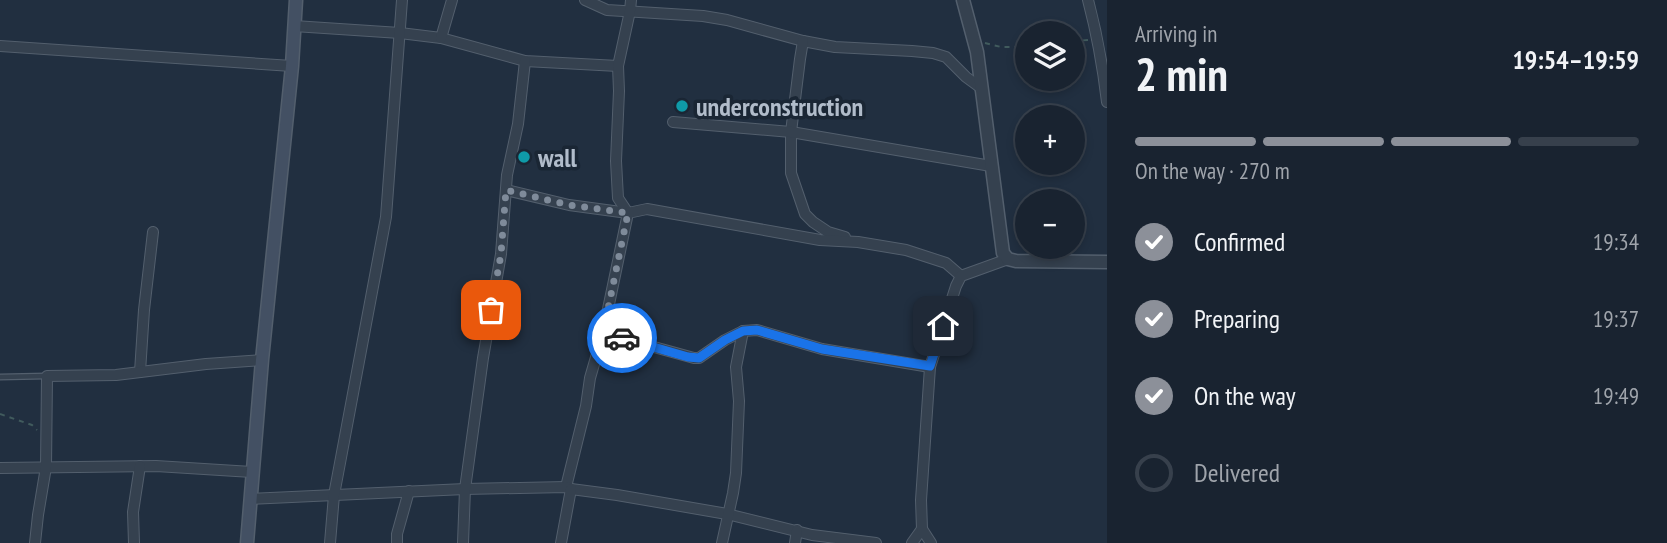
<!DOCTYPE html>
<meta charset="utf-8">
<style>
body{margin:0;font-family:"PT Sans Narrow",sans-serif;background:#222b38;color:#f1f3f6;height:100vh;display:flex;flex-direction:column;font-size:26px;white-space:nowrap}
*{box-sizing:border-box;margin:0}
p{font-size:23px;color:#9fa4ab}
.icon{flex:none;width:38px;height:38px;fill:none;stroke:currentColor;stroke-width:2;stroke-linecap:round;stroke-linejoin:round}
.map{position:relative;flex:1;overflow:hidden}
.drawer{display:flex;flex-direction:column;background:#192330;width:560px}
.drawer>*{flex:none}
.tools{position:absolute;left:1015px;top:21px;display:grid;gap:14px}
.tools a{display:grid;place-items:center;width:70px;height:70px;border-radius:50%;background:#192330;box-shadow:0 4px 10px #0003,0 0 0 2px #37404c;font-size:35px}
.pin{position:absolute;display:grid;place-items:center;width:60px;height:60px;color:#fff;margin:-30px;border-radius:14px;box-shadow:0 4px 10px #0006}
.courier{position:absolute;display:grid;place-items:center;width:70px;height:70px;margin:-35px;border:5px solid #1a73e8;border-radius:50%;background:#fff;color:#222;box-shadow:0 2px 9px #0007}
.headline em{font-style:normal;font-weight:800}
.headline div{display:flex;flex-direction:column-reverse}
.headline{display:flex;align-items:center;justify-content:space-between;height:119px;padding:0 28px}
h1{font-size:46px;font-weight:800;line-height:52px}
.bar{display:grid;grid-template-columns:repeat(4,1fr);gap:10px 7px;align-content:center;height:84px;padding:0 28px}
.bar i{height:9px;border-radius:5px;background:#37404c}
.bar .active{background:#8c9099}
.bar p{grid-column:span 4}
ol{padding:0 28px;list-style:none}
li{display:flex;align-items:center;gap:21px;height:77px}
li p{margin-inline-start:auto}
li .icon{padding:7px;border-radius:50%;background:#8c9099;color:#fff;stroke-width:4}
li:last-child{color:#9fa4ab}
li i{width:38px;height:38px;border:4px solid #37404c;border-radius:50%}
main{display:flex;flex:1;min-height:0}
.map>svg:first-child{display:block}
</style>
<main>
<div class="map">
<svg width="1107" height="543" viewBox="0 0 1107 543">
<rect width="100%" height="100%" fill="#212f40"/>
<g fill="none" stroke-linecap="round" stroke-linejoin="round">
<g stroke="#535f6d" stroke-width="7">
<polyline id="service" points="0,377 46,376"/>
</g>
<g stroke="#535f6d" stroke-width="12">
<g id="minor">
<polyline points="585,0 607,10 703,16 727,20 803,41 835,47 912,51 933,53 946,57 966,77 981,88"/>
<path d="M1088 0C1097 34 1103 68 1107 102"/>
<polyline points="294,26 400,33 441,38 525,61 618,66"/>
<polyline points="441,38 452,0"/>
<polyline points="803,41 800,59 791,132 791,173 805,214 813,222 828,232 845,237"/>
<polyline points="0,46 292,66"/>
<polyline points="673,122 791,132 991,166"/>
<polyline points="506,190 569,205 628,213"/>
<polyline points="628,213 618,198 616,161 619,91 618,66 630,11 631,0"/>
<polyline points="603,333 694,358 699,358 725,340 743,331 757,330 822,349 930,367"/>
<polyline points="140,372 144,310 153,232"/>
<polyline points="0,468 156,466 252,472"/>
<polyline points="566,487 586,406 590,378 603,333 628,213 647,209 820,240 858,242 906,250 946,263 961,276"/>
<polyline points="250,499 465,489 566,487 571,489 617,495 727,514 812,535 876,543"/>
<polyline points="35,543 38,515 46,467 47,376 116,375 206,364 262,360"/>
<polyline points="134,543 133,512 140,466"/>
<polyline points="330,543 334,495 386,217 402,0"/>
<polyline points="397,543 397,534 409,491"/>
<polyline points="463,543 465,489 483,358 501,254 507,175 518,124 525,61"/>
<polyline points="561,543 571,489"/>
<polyline points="722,543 733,493 736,473 739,401 736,367 743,331"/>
<polyline points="795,543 797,530"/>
<polyline points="912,543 922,529"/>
<polyline points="931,543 922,529 921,500 930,367 956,286 961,276 1008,259"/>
</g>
</g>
<g stroke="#535f6d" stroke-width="15">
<polyline id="tertiary" points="963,0 977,52 1003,253 1008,259 1016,261 1107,262"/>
</g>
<g stroke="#535f6d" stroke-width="15">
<polyline id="secondary" points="247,543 262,360 292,66 296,0"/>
</g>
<g stroke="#415b5d" stroke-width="2" stroke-dasharray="5 5" stroke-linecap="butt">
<polyline points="1073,41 1089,40"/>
<polyline points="985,43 1001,47 1027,47"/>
<polyline points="0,414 32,425 37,430"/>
</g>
<use href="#service" stroke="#35414f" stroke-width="4.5"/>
<use href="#minor" stroke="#35414f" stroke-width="10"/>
<use href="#tertiary" stroke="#35414f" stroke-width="12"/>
<use href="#secondary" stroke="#435063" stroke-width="12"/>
</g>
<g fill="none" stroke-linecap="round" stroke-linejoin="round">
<polyline stroke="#7f8b9a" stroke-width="7" stroke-dasharray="0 12.6" points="491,310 501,254 506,190 569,205 628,213 603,333 622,338"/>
<polyline stroke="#1a73e8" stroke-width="9" points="622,338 688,357 699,358 725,340 743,331 757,330 822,349 930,366 943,326"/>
</g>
<g fill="#0f9aa8" stroke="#1a2634" stroke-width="2.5">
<circle cx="682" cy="106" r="7"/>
<circle cx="524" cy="157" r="7"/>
</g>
<g text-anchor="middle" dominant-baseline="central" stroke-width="7" stroke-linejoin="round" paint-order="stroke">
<g font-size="26" font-weight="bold" fill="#b1bcca" stroke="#1a2634" text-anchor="start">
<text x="696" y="106">underconstruction</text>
<text x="538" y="157">wall</text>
</g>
</g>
</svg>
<div class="tools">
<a><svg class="icon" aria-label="layers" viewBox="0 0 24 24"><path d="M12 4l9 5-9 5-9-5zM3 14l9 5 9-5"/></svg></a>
<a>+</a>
<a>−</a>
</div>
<div class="pin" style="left:491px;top:310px;background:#ea580c"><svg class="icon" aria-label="bag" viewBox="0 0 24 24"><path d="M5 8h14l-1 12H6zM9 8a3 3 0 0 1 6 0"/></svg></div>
<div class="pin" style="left:943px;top:326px;background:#1f2937"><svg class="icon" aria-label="home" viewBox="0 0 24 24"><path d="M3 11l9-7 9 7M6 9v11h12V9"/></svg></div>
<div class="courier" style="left:622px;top:338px"><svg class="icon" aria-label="car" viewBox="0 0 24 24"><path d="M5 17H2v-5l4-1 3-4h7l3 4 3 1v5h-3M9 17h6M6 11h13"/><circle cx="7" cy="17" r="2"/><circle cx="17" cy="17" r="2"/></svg></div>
</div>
<section class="drawer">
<div class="headline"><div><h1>2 min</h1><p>Arriving in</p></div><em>19:54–19:59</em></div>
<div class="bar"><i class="active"></i><i class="active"></i><i class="active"></i><i></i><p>On the way · 270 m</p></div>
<ol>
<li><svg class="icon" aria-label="check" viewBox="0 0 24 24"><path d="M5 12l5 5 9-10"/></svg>Confirmed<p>19:34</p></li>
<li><svg class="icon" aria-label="check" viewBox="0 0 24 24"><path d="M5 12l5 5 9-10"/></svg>Preparing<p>19:37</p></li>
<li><svg class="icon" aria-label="check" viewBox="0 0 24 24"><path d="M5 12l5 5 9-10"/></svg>On the way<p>19:49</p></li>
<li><i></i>Delivered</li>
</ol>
</section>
</main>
